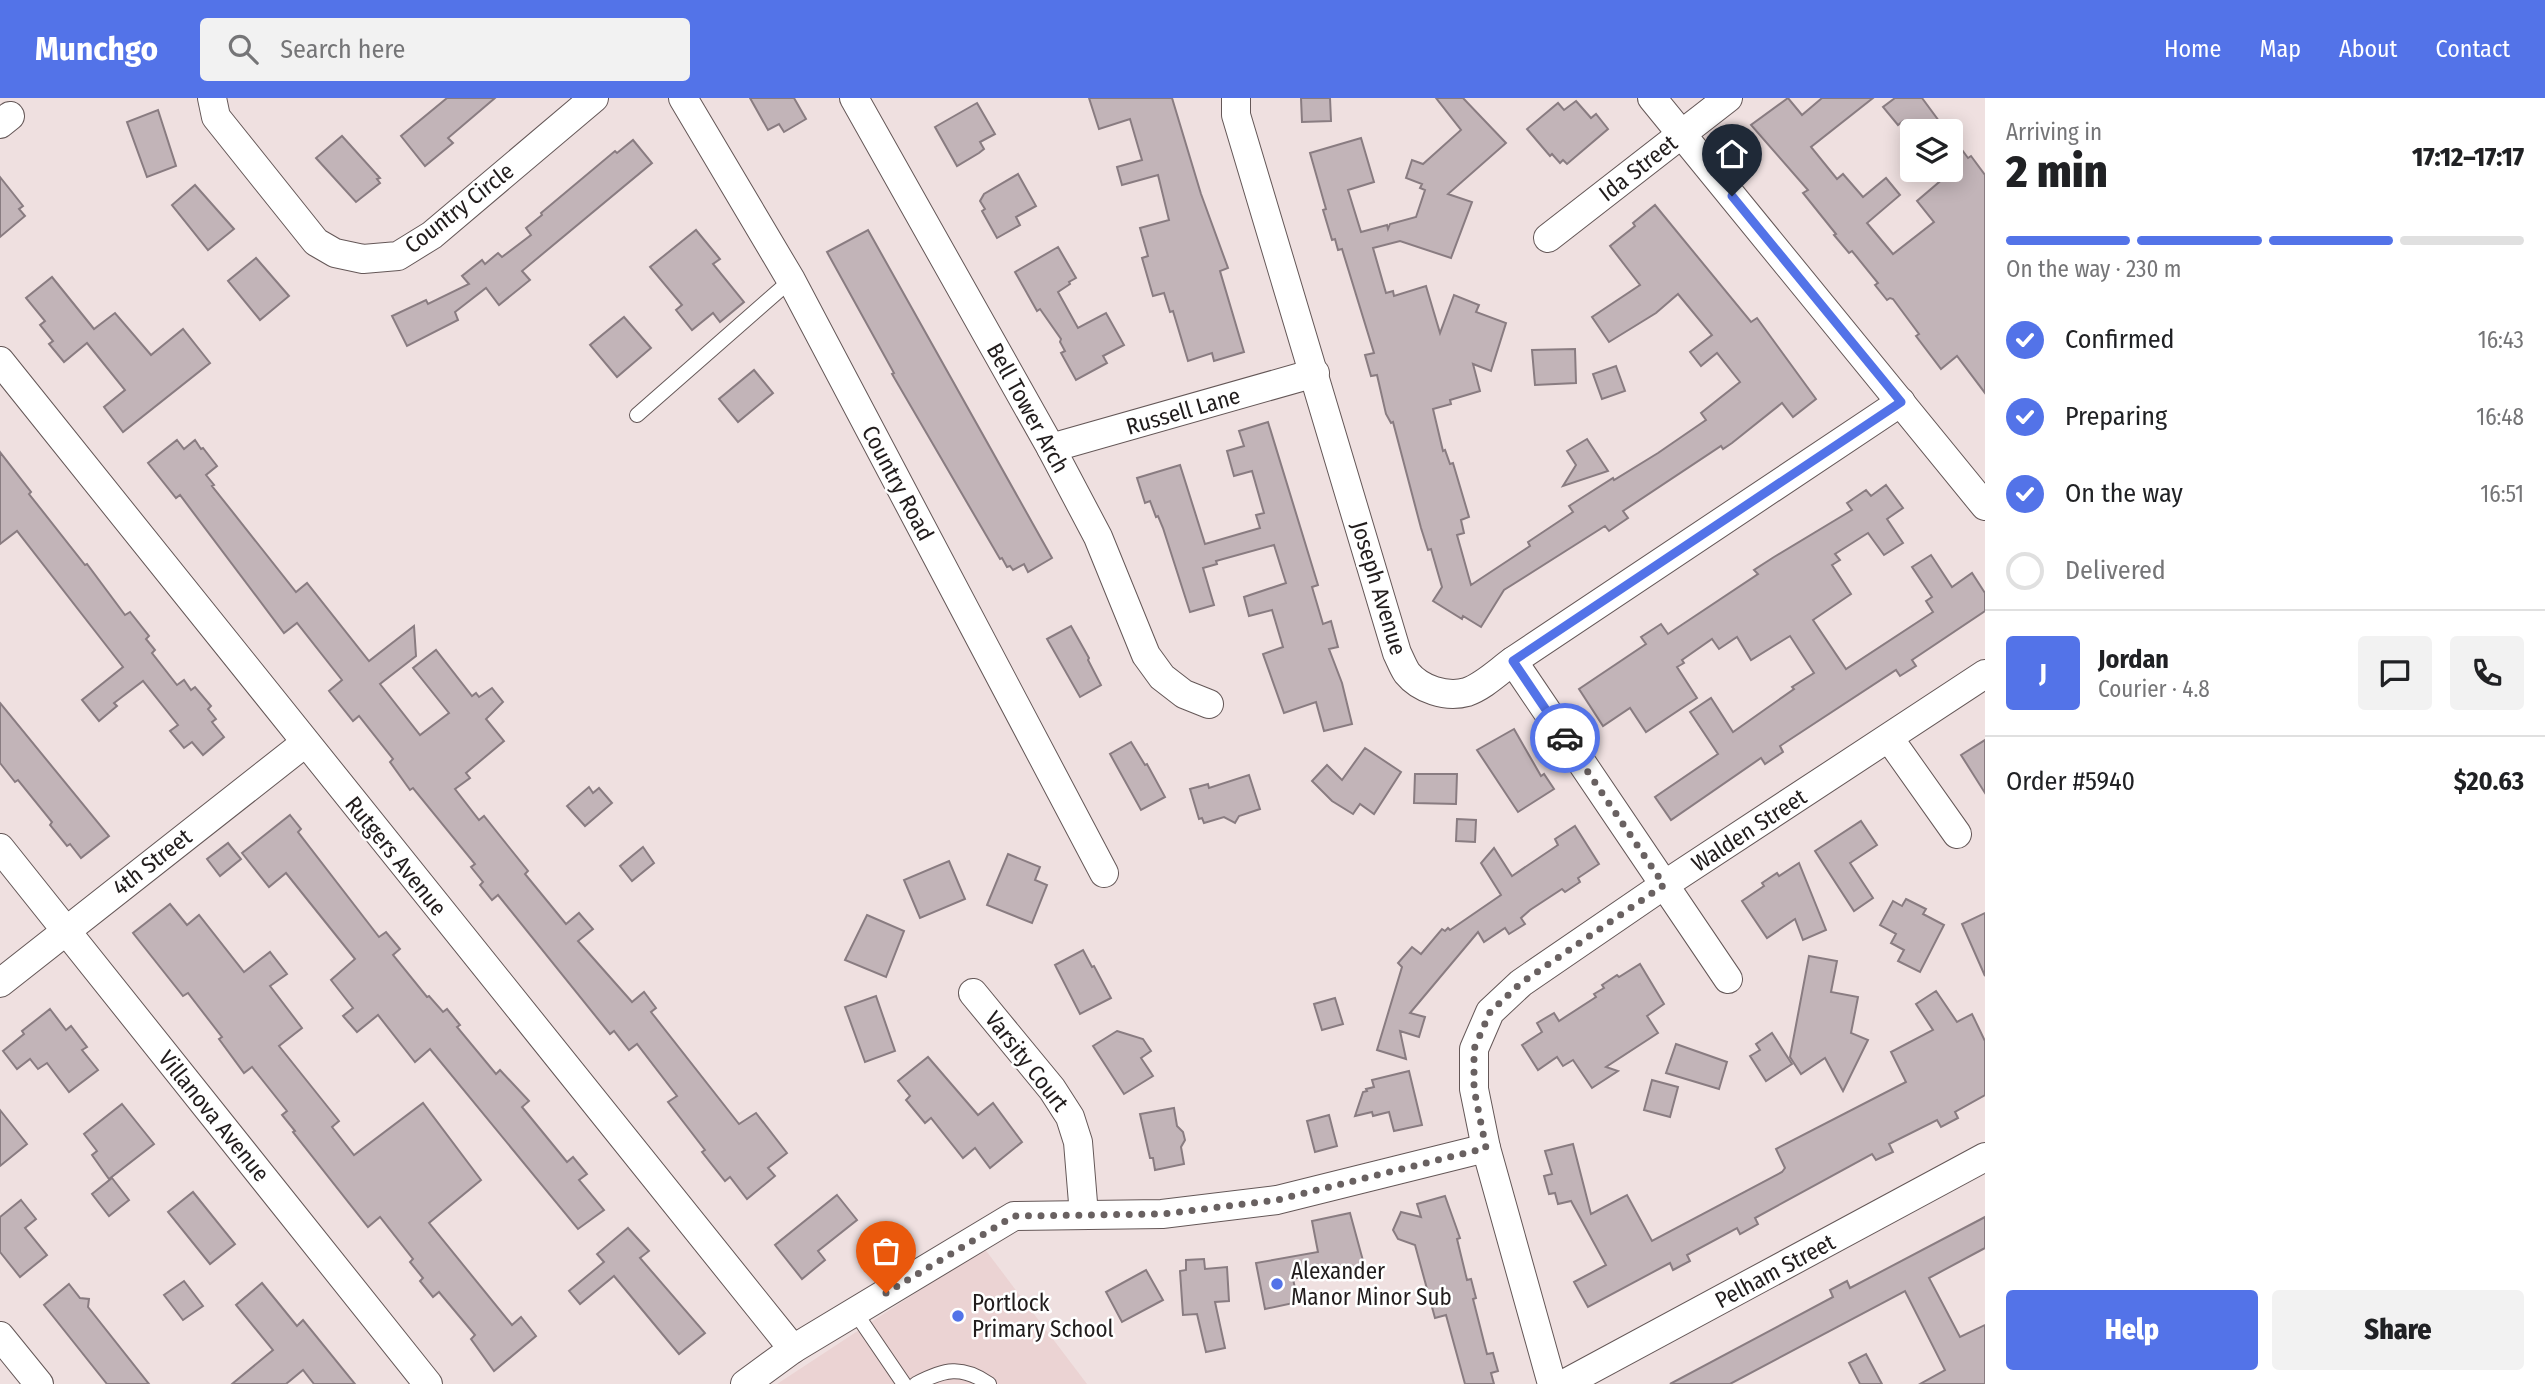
<!DOCTYPE html>
<meta charset="utf-8">
<style>
body{margin:0;font-family:"Fira Sans Condensed",sans-serif;background:#f2f2f2;color:#202124;height:100vh;display:flex;flex-direction:column;font-size:26px;white-space:nowrap}
*{box-sizing:border-box;margin:0}
p{font-size:23px;color:#757577}
.icon{flex:none;width:38px;height:38px;fill:none;stroke:currentColor;stroke-width:2;stroke-linecap:round;stroke-linejoin:round}
.map{position:relative;flex:1;overflow:hidden}
.panel{display:flex;flex-direction:column;background:#fff;width:560px}
.panel>*{flex:none}
.tools{position:absolute;left:1900px;top:21px;display:grid;gap:14px}
.tools a{display:grid;place-items:center;width:63px;height:63px;border-radius:7px;background:#fff;box-shadow:0 4px 18px #0003;font-size:35px}
.pin{position:absolute;display:grid;place-items:center;width:60px;height:60px;color:#fff;margin:-72px -30px;border-radius:50% 50% 50% 0;rotate:-45deg;box-shadow:0 0 7px #0007}
.pin .icon{rotate:45deg}
.courier{position:absolute;display:grid;place-items:center;width:70px;height:70px;margin:-35px;border:5px solid #5373e8;border-radius:50%;background:#fff;color:#222;box-shadow:0 2px 9px #0007}
.head em{font-style:normal;font-weight:800}
.head div{display:flex;flex-direction:column-reverse}
.head{display:flex;align-items:center;justify-content:space-between;height:119px;padding:0 21px}
h1{font-size:46px;font-weight:800;line-height:52px}
.bar{display:grid;grid-template-columns:repeat(4,1fr);gap:10px 7px;align-content:center;height:84px;padding:0 21px}
.bar i{height:9px;border-radius:5px;background:#e0e0e0}
.bar .on{background:#5373e8}
.bar p{grid-column:span 4}
.line{display:flex;align-items:center;gap:18px;padding:0 21px;border-top:2px solid #e0e0e0}
.line div{flex:1}
.round{display:grid;place-items:center;flex:none;width:74px;height:74px;border-radius:7px;background:#f2f2f2}
ol{padding:0 21px;list-style:none}
li{display:flex;align-items:center;gap:21px;height:77px}
li p{margin-inline-start:auto}
li .icon{padding:7px;border-radius:50%;background:#5373e8;color:#fff;stroke-width:4}
li:last-child{color:#757577}
li i{width:38px;height:38px;border:4px solid #e0e0e0;border-radius:50%}
.button{display:flex;gap:14px;margin-top:auto;padding:14px 21px}
.button a{flex:1;height:80px;border-radius:7px;background:#5373e8;color:#fff;font-size:28px;font-weight:800;line-height:80px;text-align:center}
.button a+a{background:#f2f2f2;color:#202124}
header{display:flex;align-items:center;gap:42px;box-sizing:border-box;height:98px;padding:0 35px;background:#5373e8;color:#fff}
header strong{font-size:33px}
nav{display:flex;gap:38px;margin-inline-start:auto;font-size:24px}
.search{width:490px;height:63px;background:#f2f2f2;display:flex;align-items:center;gap:18px;box-sizing:border-box;padding:0 24px;border-radius:7px;color:#757577;font-size:26px}
main{display:flex;flex:1;min-height:0}
.map>svg:first-child{display:block}
</style>
<header>
<strong>Munchgo</strong>
<div class="search"><svg class="icon" aria-label="search" viewBox="0 0 24 24"><circle cx="10" cy="10" r="6"/><path d="M15 15l6 6"/></svg>Search here</div>
<nav><a>Home</a><a>Map</a><a>About</a><a>Contact</a></nav>
</header>
<main>
<div class="map">
<svg width="1985" height="1286" viewBox="0 0 1985 1286">
<rect width="100%" height="100%" fill="#efe0e0"/>
<polygon fill="#ebd3d3" points="984,1150 1087,1286 777,1286"/>
<g fill="#c2b4b8" stroke="#897c81" stroke-width="2">
<polygon points="447,0 495,0 448,40 453,45 425,68 401,38"/>
<polygon points="750,0 794,0 806,21 784,34 779,26 768,32"/>
<polygon points="1089,0 1172,0 1201,96 1228,170 1220,173 1244,254 1214,263 1212,255 1188,263 1173,213 1170,214 1164,195 1153,198 1142,160 1148,158 1140,130 1169,122 1158,77 1122,87 1117,69 1142,62 1130,21 1099,31"/>
<polygon points="1301,0 1330,0 1331,23 1302,24"/>
<polygon points="1436,0 1463,0 1506,45 1448,96 1472,104 1451,160 1400,143 1373,150 1386,195 1393,193 1394,198 1426,188 1440,235 1454,197 1479,207 1476,214 1506,225 1491,273 1473,266 1480,293 1450,302 1451,306 1433,311 1443,353 1445,352 1450,366 1453,365 1469,419 1461,422 1464,435 1457,437 1471,487 1530,448 1528,444 1573,414 1569,408 1613,380 1614,382 1658,355 1706,322 1701,315 1740,284 1717,255 1701,268 1690,254 1712,237 1678,196 1656,215 1609,244 1592,219 1640,187 1610,148 1635,128 1633,125 1655,107 1751,224 1757,220 1816,301 1793,319 1782,305 1732,345 1723,351 1721,348 1623,413 1628,420 1609,433 1605,428 1504,492 1481,529 1463,518 1462,521 1433,503 1442,489 1431,451 1428,452 1421,430 1393,324 1391,325 1386,316 1377,277 1371,278 1365,257 1374,255 1342,151 1338,152 1335,141 1332,142 1323,112 1326,111 1310,55 1361,40 1374,84 1348,92 1361,134 1387,127 1388,131 1390,126 1416,119 1425,92 1420,90 1422,86 1406,80 1412,62 1423,66 1461,32"/>
<polygon points="1788,0 1802,17 1822,0 1873,0 1811,49 1837,81 1843,76 1863,99 1886,80 1900,97 1867,125 1893,156 1934,124 1917,103 1945,79 1940,72 1951,72 1951,37 1968,60 1971,58 1985,77 1985,295 1957,258 1941,271 1916,238 1919,236 1893,201 1890,200 1887,202 1875,187 1878,185 1852,153 1849,155 1834,137 1836,136 1803,95 1808,92 1751,27"/>
<polygon points="1895,0 1922,0 1939,23 1925,33 1911,33 1903,23 1898,27 1883,9"/>
<polygon points="1576,3 1591,20 1596,16 1608,31 1567,66 1563,62 1560,65 1552,56 1550,58 1527,31 1558,5 1564,12"/>
<polygon points="977,5 995,36 980,44 984,51 979,55 957,68 935,29"/>
<polygon points="158,12 176,68 147,79 127,24"/>
<polygon points="342,38 380,80 377,81 380,85 356,104 316,60"/>
<polygon points="633,42 652,65 522,173 530,182 499,207 486,190 455,214 458,222 407,248 392,218 426,202 428,206 469,186 462,178 482,162 485,166 498,155 502,159 531,137 526,130 542,117 541,115 615,53 617,55"/>
<polygon points="1018,76 1036,108 1016,119 1020,127 997,140 982,113 985,111 980,103 984,96"/>
<polygon points="0,79 23,108 19,111 25,118 0,139"/>
<polygon points="195,87 234,131 208,152 172,107"/>
<polygon points="696,132 720,161 713,166 744,204 720,224 713,215 692,232 676,212 682,207 650,169"/>
<polygon points="868,132 1052,460 1028,474 1024,466 1013,472 1010,468 1007,469 1002,460 1000,461 892,276 894,275 827,154"/>
<polygon points="1058,149 1076,180 1069,184 1070,186 1058,194 1078,230 1106,215 1124,247 1103,258 1107,265 1076,282 1061,255 1065,253 1060,244 1061,241 1040,211 1037,213 1015,174"/>
<polygon points="256,160 289,198 260,222 228,183"/>
<polygon points="52,179 94,231 115,215 151,257 183,231 210,265 123,334 104,309 125,292 87,245 64,264 49,246 53,243 40,227 45,223 26,200"/>
<polygon points="624,219 651,250 617,279 590,247"/>
<polygon points="1575,251 1576,285 1535,287 1532,252"/>
<polygon points="1616,268 1625,293 1602,301 1593,276"/>
<polygon points="754,272 773,295 738,324 719,301"/>
<polygon points="1268,324 1318,487 1312,489 1323,526 1331,523 1338,549 1329,551 1342,585 1352,626 1324,633 1316,604 1284,615 1263,556 1283,549 1272,512 1249,518 1244,499 1286,485 1274,447 1216,463 1217,466 1203,470 1214,507 1190,514 1163,430 1158,418 1156,419 1150,403 1145,405 1137,380 1180,367 1205,446 1260,430 1256,417 1264,415 1252,373 1234,378 1227,353 1244,348 1239,333"/>
<polygon points="1587,341 1608,373 1563,388 1576,367 1567,353"/>
<polygon points="177,342 184,351 195,342 201,351 203,350 217,368 206,377 214,387 212,388 296,494 307,485 369,563 414,528 416,558 380,586 420,637 449,615 413,570 436,552 472,598 476,595 479,599 492,590 503,604 486,621 504,643 466,675 470,680 455,691 479,722 484,718 528,773 525,776 566,826 579,815 593,831 578,843 632,904 644,894 656,910 651,914 739,1026 756,1015 787,1055 768,1070 775,1078 747,1101 730,1079 725,1083 702,1054 705,1052 668,1004 677,998 637,946 629,952 614,933 610,936 498,797 492,802 480,787 483,784 471,769 475,766 413,690 410,692 390,664 393,661 359,618 353,623 329,593 342,582 297,525 284,535 180,397 176,400 148,365"/>
<polygon points="0,354 31,394 29,396 85,467 87,466 125,517 130,514 149,538 146,541 155,552 152,555 177,587 184,582 191,592 195,589 211,608 208,611 216,621 212,624 224,639 203,657 192,644 184,650 170,633 178,627 143,583 114,605 117,608 99,623 82,602 123,569 17,433 0,446"/>
<polygon points="1886,387 1903,410 1887,421 1903,445 1884,457 1868,435 1835,456 1840,462 1832,467 1851,496 1813,522 1846,571 1933,514 1926,503 1932,499 1912,469 1931,457 1952,489 1972,475 1985,495 1985,513 1912,562 1916,568 1900,578 1896,572 1780,648 1783,654 1765,666 1761,660 1671,722 1655,699 1718,656 1690,614 1711,600 1733,634 1794,591 1792,589 1814,575 1790,538 1751,562 1737,539 1719,551 1712,541 1682,562 1684,565 1677,569 1697,600 1646,634 1630,610 1603,628 1579,591 1646,546 1641,539 1661,526 1668,536 1758,476 1754,472 1774,459 1852,412 1847,405 1866,392 1871,398"/>
<polygon points="1071,528 1089,560 1088,562 1101,587 1080,599 1047,541"/>
<polygon points="0,605 109,738 81,760 70,746 67,748 50,727 52,724 18,682 15,684 0,665"/>
<polygon points="1514,631 1541,678 1544,676 1554,691 1518,714 1477,652"/>
<polygon points="1985,642 1985,695 1961,657"/>
<polygon points="1131,644 1145,667 1147,666 1165,699 1141,712 1110,656"/>
<polygon points="1365,650 1401,674 1374,716 1360,706 1353,716 1332,703 1312,683 1327,667 1342,682"/>
<polygon points="1415,676 1457,676 1456,706 1414,705"/>
<polygon points="1249,677 1260,711 1239,718 1235,725 1224,719 1204,725 1202,720 1199,721 1190,691 1208,686 1209,690"/>
<polygon points="589,689 593,695 599,690 612,705 585,728 567,708"/>
<polygon points="290,717 301,731 298,734 379,839 386,834 400,851 393,857 427,899 429,898 443,914 447,911 460,927 457,929 496,976 500,972 529,1003 522,1009 567,1064 573,1059 587,1076 579,1082 604,1112 578,1131 430,951 415,964 378,917 357,934 343,918 353,910 331,882 355,861 286,775 269,789 242,755"/>
<polygon points="1457,721 1476,722 1475,744 1456,743"/>
<polygon points="1861,723 1877,747 1850,765 1873,800 1854,813 1815,753"/>
<polygon points="1575,728 1599,766 1578,780 1580,784 1565,794 1562,791 1530,812 1521,820 1525,826 1509,836 1505,830 1484,844 1478,834 1410,915 1425,919 1419,939 1400,933 1406,961 1377,952 1402,869 1398,865 1412,849 1421,856 1442,831 1445,833 1448,830 1450,832 1501,797 1481,765 1494,750 1512,778 1558,747 1555,741"/>
<polygon points="228,745 241,761 220,778 207,761"/>
<polygon points="643,749 654,765 632,783 620,768"/>
<polygon points="1008,756 1040,769 1035,782 1047,787 1032,825 987,807"/>
<polygon points="949,763 965,801 920,820 904,782"/>
<polygon points="1799,765 1826,832 1803,842 1795,821 1767,840 1742,803 1764,788 1762,785 1777,775 1779,778"/>
<polygon points="1906,801 1926,811 1923,816 1944,827 1920,874 1898,863 1904,852 1891,845 1896,836 1880,827 1893,803 1902,808"/>
<polygon points="170,806 187,827 199,817 244,874 270,854 287,876 270,888 302,930 279,948 339,1023 332,1029 354,1057 423,1005 481,1082 429,1125 512,1227 521,1219 536,1238 494,1273 471,1241 475,1237 439,1194 433,1199 420,1183 423,1180 410,1164 413,1161 380,1119 368,1129 293,1034 295,1033 282,1017 287,1013 252,969 244,975 219,941 222,939 188,895 183,898 133,835"/>
<polygon points="1985,815 1985,878 1962,826"/>
<polygon points="867,817 904,833 886,879 845,862"/>
<polygon points="1083,852 1092,869 1094,868 1111,900 1080,916 1055,867"/>
<polygon points="1809,858 1837,863 1831,894 1858,899 1851,935 1868,942 1843,993 1825,960 1801,976 1790,959"/>
<polygon points="1640,866 1664,906 1647,918 1658,935 1606,969 1618,973 1592,990 1573,962 1563,968 1557,959 1538,972 1522,947 1542,934 1537,925 1554,915 1559,923 1596,899 1594,896 1604,890 1602,887 1617,877 1619,879"/>
<polygon points="1936,893 1957,924 1972,916 1985,943 1985,997 1955,1014 1958,1020 1941,1029 1937,1022 1889,1046 1893,1054 1876,1062 1872,1056 1755,1120 1758,1126 1740,1136 1737,1130 1687,1157 1690,1163 1673,1172 1670,1165 1588,1209 1574,1184 1606,1167 1571,1103 1558,1106 1555,1095 1549,1096 1544,1078 1552,1076 1545,1053 1573,1046 1591,1116 1627,1097 1652,1143 1782,1074 1785,1070 1776,1051 1906,984 1891,954 1933,932 1916,906"/>
<polygon points="876,898 895,953 865,964 845,909"/>
<polygon points="1335,900 1343,926 1322,932 1314,906"/>
<polygon points="50,911 66,932 71,928 87,949 82,952 98,972 69,994 47,965 38,971 30,961 17,971 3,953 24,936 22,933"/>
<polygon points="1117,933 1143,941 1151,953 1141,960 1153,978 1124,996 1093,948"/>
<polygon points="1772,935 1792,966 1766,983 1750,958 1760,952 1756,946"/>
<polygon points="1676,946 1727,964 1719,991 1666,975"/>
<polygon points="928,959 978,1017 993,1005 1022,1044 990,1070 975,1050 963,1060 931,1020 925,1025 906,1002 910,998 898,983"/>
<polygon points="1409,973 1422,1027 1394,1033 1389,1014 1373,1018 1372,1014 1355,1018 1363,994 1367,993 1366,991 1374,989 1372,982"/>
<polygon points="1652,982 1678,989 1670,1019 1644,1012"/>
<polygon points="122,1006 154,1046 109,1081 92,1057 97,1053 84,1036"/>
<polygon points="1174,1010 1177,1028 1183,1034 1185,1042 1181,1049 1184,1066 1155,1072 1153,1060 1150,1060 1140,1016"/>
<polygon points="0,1012 27,1046 0,1068"/>
<polygon points="1329,1017 1337,1048 1315,1054 1307,1023"/>
<polygon points="112,1080 129,1102 109,1118 92,1096"/>
<polygon points="193,1094 235,1146 210,1166 168,1114"/>
<polygon points="837,1097 857,1122 818,1153 825,1162 802,1181 775,1147"/>
<polygon points="1445,1098 1460,1140 1457,1141 1467,1182 1471,1181 1476,1200 1473,1201 1487,1256 1493,1255 1498,1273 1491,1275 1494,1286 1465,1286 1446,1217 1435,1220 1415,1147 1398,1141 1393,1132 1401,1114 1421,1119 1417,1106"/>
<polygon points="21,1102 36,1121 25,1130 47,1157 20,1179 0,1154 0,1119"/>
<polygon points="1350,1115 1365,1170 1333,1177 1332,1172 1293,1181 1298,1204 1265,1211 1256,1165 1318,1154 1312,1123"/>
<polygon points="1985,1119 1985,1150 1929,1180 1960,1239 1985,1227 1985,1286 1920,1286 1945,1272 1905,1193 1730,1286 1670,1286 1833,1199 1830,1192 1847,1183 1850,1190"/>
<polygon points="628,1130 649,1153 640,1160 705,1235 679,1256 614,1178 580,1206 569,1193 604,1164 597,1156"/>
<polygon points="1204,1161 1205,1171 1227,1169 1229,1203 1215,1204 1225,1250 1206,1254 1197,1216 1183,1217 1180,1173 1186,1172 1186,1162"/>
<polygon points="1146,1172 1163,1202 1122,1224 1106,1194"/>
<polygon points="184,1183 203,1208 183,1222 164,1197"/>
<polygon points="262,1185 297,1228 303,1222 355,1286 314,1286 303,1272 286,1286 232,1286 273,1252 236,1207"/>
<polygon points="69,1186 80,1200 89,1201 88,1209 149,1286 107,1286 44,1207"/>
<polygon points="1866,1256 1882,1286 1860,1286 1849,1265"/>
</g>
<g fill="none" stroke-linecap="round" stroke-linejoin="round">
<g stroke="#645757" stroke-width="16">
<g id="service">
<polyline points="637,317 791,182"/>
<polyline points="855,1214 904,1286"/>
<path d="M916 1286C944 1271 962 1267 989 1286"/>
</g>
</g>
<g stroke="#645757" stroke-width="30">
<g id="minor">
<polyline points="212,0 216,19 316,144 335,155 363,161 398,158 432,137 594,0"/>
<polyline points="683,0 791,182 1104,775"/>
<polyline points="854,0 1051,350 1098,439 1146,557 1162,579 1184,596 1209,606"/>
<path d="M1236 0V17L1397 555C1400 561 1403 569 1407 575 1420 591 1446 600 1467 594 1484 588 1499 573 1513 563L1901 304"/>
<polyline points="1652,0 1985,408"/>
<polyline points="0,26 10,18"/>
<polyline points="1548,140 1728,0"/>
<polyline points="0,263 793,1251"/>
<polyline points="1051,350 1315,275"/>
<polyline points="1513,563 1728,881"/>
<polyline points="1889,640 1957,736"/>
<polyline points="0,750 428,1286"/>
<polyline points="0,885 305,645"/>
<polyline points="973,895 1052,991 1070,1019 1078,1044 1084,1117"/>
<polyline points="0,1238 39,1286"/>
<polyline points="745,1286 793,1251 1014,1118 1162,1116 1277,1102 1486,1050"/>
<polyline points="1552,1286 1486,1050 1474,991 1474,951 1490,914 1521,885 1664,787 1985,576"/>
<polyline points="1564,1286 1985,1059"/>
</g>
</g>
<use href="#service" stroke="#fff" stroke-width="14"/>
<use href="#minor" stroke="#fff" stroke-width="28"/>
</g>
<g fill="none" stroke-linecap="round" stroke-linejoin="round">
<polyline stroke="#696161" stroke-width="7" stroke-dasharray="0 12.6" points="886,1195 1014,1118 1163,1116 1277,1102 1486,1050 1474,991 1474,951 1490,914 1521,885 1664,787 1565,640"/>
<polyline stroke="#5373e8" stroke-width="9" points="1565,640 1513,563 1901,304 1732,98"/>
</g>
<g fill="#5373e8" stroke="#fff" stroke-width="2.5">
<circle cx="1277" cy="1186" r="7"/>
<circle cx="958" cy="1218" r="7"/>
</g>
<g text-anchor="middle" dominant-baseline="central" stroke-width="5" stroke-linejoin="round" paint-order="stroke">
<g font-size="23" fill="#211c1c" stroke="#fff">
<text transform="translate(1638 70) rotate(-38)">Ida Street</text>
<text transform="translate(459 110) rotate(-38)">Country Circle</text>
<text transform="translate(1028 310) rotate(61)">Bell Tower Arch</text>
<text transform="translate(1183 313) rotate(-16)">Russell Lane</text>
<text transform="translate(898 385) rotate(62)">Country Road</text>
<text transform="translate(1379 490) rotate(73)">Joseph Avenue</text>
<text transform="translate(1749 732) rotate(-33)">Walden Street</text>
<text transform="translate(396 758) rotate(51)">Rutgers Avenue</text>
<text transform="translate(152 764) rotate(-38)">4th Street</text>
<text transform="translate(1027 963) rotate(52)">Varsity Court</text>
<text transform="translate(214 1018) rotate(51)">Villanova Avenue</text>
<text transform="translate(1775 1173) rotate(-28)">Pelham Street</text>
</g>
<g font-size="23" fill="#211c1c" stroke="#fff" text-anchor="start">
<text x="1291" y="1173">Alexander<tspan x="1291" dy="26">Manor Minor Sub</tspan></text>
<text x="972" y="1205">Portlock<tspan x="972" dy="26">Primary School</tspan></text>
</g>
</g>
</svg>
<div class="tools">
<a><svg class="icon" aria-label="layers" viewBox="0 0 24 24"><path d="M12 4l9 5-9 5-9-5zM3 14l9 5 9-5"/></svg></a>
</div>
<div class="pin" style="left:886px;top:1195px;background:#ea580c"><svg class="icon" aria-label="bag" viewBox="0 0 24 24"><path d="M5 8h14l-1 12H6zM9 8a3 3 0 0 1 6 0"/></svg></div>
<div class="pin" style="left:1732px;top:98px;background:#1f2937"><svg class="icon" aria-label="home" viewBox="0 0 24 24"><path d="M3 11l9-7 9 7M6 9v11h12V9"/></svg></div>
<div class="courier" style="left:1565px;top:640px"><svg class="icon" aria-label="car" viewBox="0 0 24 24"><path d="M5 17H2v-5l4-1 3-4h7l3 4 3 1v5h-3M9 17h6M6 11h13"/><circle cx="7" cy="17" r="2"/><circle cx="17" cy="17" r="2"/></svg></div>
</div>
<section class="panel">
<div class="head"><div><h1>2 min</h1><p>Arriving in</p></div><em>17:12–17:17</em></div>
<div class="bar"><i class="on"></i><i class="on"></i><i class="on"></i><i></i><p>On the way · 230 m</p></div>
<ol>
<li><svg class="icon" aria-label="check" viewBox="0 0 24 24"><path d="M5 12l5 5 9-10"/></svg>Confirmed<p>16:43</p></li>
<li><svg class="icon" aria-label="check" viewBox="0 0 24 24"><path d="M5 12l5 5 9-10"/></svg>Preparing<p>16:48</p></li>
<li><svg class="icon" aria-label="check" viewBox="0 0 24 24"><path d="M5 12l5 5 9-10"/></svg>On the way<p>16:51</p></li>
<li><i></i>Delivered</li>
</ol>
<div class="line" style="height:126px"><b class="round" style="background:#5373e8;color:#fff">J</b><div><b>Jordan</b><p>Courier · 4.8</p></div><a class="round"><svg class="icon" aria-label="chat" viewBox="0 0 24 24"><path d="M4 5h16v11H9l-5 4z"/></svg></a><a class="round"><svg class="icon" aria-label="phone" viewBox="0 0 24 24"><path d="M5 4h4l2 5-3 2q2 4 5 5l2-3 5 2v4C11 20 4 13 5 4z"/></svg></a></div>
<div class="line" style="height:91px"><div>Order #5940</div><b>$20.63</b></div>
<div class="button"><a>Help</a><a>Share</a></div>
</section>
</main>
